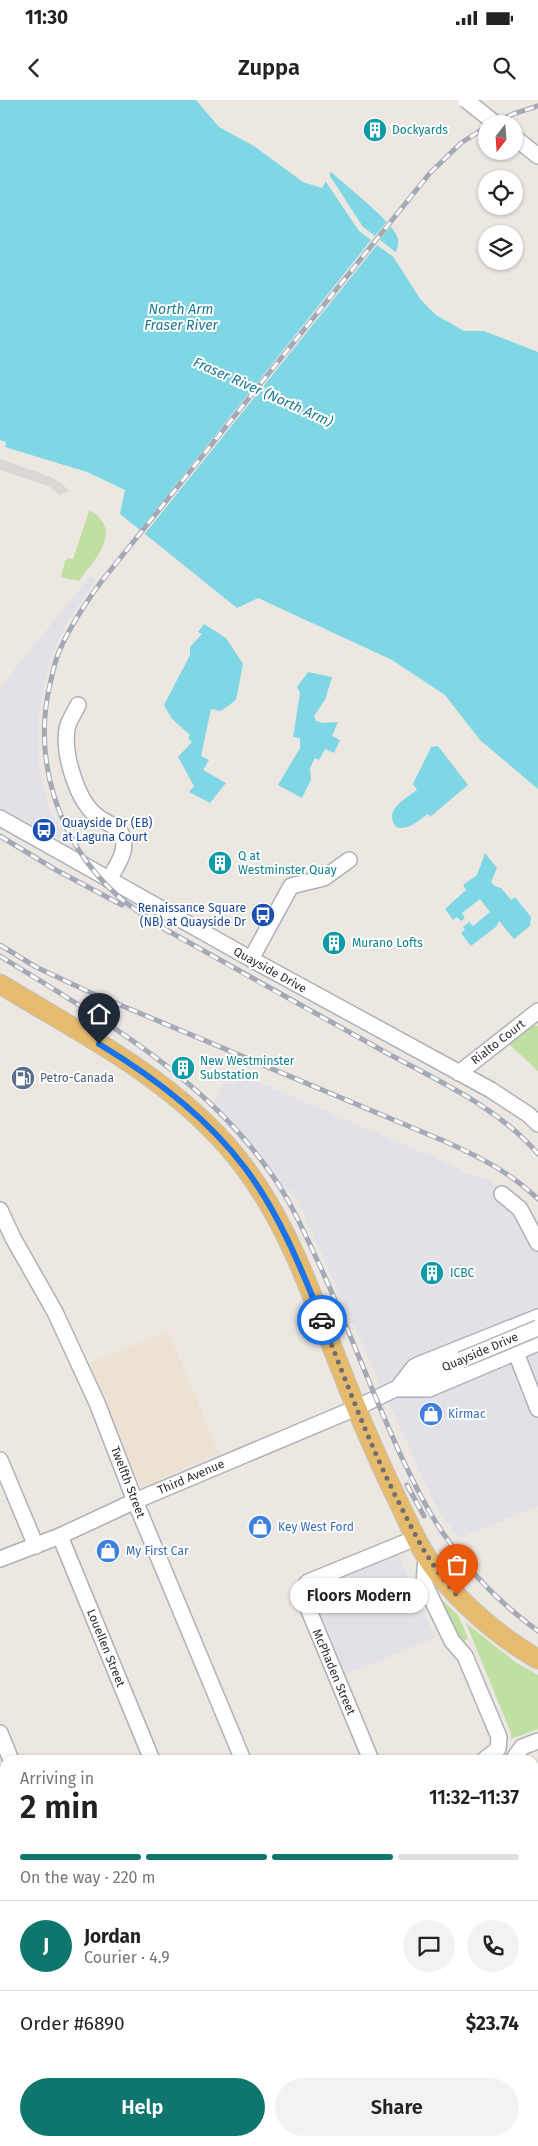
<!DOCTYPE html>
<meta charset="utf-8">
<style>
body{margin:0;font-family:"Fira Sans",sans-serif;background:#f2f2f2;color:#222;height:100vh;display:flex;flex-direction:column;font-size:19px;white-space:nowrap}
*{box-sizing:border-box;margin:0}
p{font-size:16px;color:#767676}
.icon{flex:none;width:28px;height:28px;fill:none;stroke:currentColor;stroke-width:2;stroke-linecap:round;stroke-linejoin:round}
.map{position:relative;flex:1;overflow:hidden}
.side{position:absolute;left:0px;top:1655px;width:539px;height:391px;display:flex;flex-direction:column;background:#fff;border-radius:15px 15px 0 0;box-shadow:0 1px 4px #0004}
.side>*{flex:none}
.needle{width:32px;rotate:197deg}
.tools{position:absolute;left:478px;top:15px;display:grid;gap:10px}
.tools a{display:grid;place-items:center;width:45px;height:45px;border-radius:50%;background:#fff;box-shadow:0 1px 4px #0004;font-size:25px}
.pin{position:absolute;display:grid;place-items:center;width:42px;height:42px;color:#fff;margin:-51px -21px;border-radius:50% 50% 50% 0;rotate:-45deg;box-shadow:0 0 5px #0007}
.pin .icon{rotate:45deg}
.courier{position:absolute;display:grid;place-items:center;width:50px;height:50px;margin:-25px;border:4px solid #1a73e8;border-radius:50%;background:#fff;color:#222;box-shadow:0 1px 6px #0007}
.bubble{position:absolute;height:35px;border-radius:18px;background:#fff;box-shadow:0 1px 4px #0004;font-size:16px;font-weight:600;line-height:35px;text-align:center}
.headline em{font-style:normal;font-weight:600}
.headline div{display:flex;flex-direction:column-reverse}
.headline{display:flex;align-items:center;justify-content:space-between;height:85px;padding:0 20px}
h1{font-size:32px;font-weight:600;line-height:38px}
.bar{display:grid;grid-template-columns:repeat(4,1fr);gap:8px 5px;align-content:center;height:60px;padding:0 20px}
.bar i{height:6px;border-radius:4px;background:#e0e0e0}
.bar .on{background:#0f766e}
.bar p{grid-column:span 4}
.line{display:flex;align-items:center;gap:12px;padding:0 20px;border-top:1px solid #e0e0e0}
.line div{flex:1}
.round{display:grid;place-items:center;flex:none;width:52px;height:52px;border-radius:26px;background:#f2f2f2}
.primary-button{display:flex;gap:10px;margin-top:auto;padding:10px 20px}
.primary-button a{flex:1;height:58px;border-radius:30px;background:#0f766e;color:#fff;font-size:20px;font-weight:600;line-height:58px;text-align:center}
.primary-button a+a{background:#f2f2f2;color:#222}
.status{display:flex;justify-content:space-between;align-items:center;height:35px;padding:0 25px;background:#fff;direction:ltr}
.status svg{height:14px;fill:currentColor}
header{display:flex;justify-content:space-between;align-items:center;height:65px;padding:0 20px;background:#fff;font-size:22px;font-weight:600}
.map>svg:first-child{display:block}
</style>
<div class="status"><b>11:30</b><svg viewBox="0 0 49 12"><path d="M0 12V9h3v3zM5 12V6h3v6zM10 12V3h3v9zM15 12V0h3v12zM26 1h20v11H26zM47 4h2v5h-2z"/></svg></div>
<header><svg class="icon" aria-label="back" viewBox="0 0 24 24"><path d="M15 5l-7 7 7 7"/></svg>Zuppa<svg class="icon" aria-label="search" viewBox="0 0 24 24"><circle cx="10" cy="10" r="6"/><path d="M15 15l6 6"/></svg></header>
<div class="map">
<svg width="538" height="2046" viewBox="0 0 538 2046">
<rect width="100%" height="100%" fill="#ede7e2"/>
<g fill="#e2e1e7">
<polygon points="90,476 96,480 67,522 54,549 46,574 38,621 39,668 42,681 50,710 71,746 0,707 0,588"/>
<polygon points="244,976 449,1064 466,1073 488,1079 512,1096 538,1119 538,1406 460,1438 437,1409 293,1090 280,1094 265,1069 212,1008 223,983 237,984"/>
<polygon points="397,1451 435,1538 346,1574 310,1487"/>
</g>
<polygon fill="#ede1d3" points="168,1231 219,1354 160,1378 157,1383 146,1387 141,1385 137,1379 88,1264"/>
<g fill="#bfdfa3">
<path d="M89 411C95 412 98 416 101 420 117 439 90 465 79 481L61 477 65 461 69 458 73 459Z"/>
<polygon points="530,926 538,926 538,971 509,944"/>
<polygon points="438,1496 458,1515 468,1538 464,1542 457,1539"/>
<polygon points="466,1523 515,1562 538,1575 538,1629 511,1639 511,1633"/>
</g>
<polygon fill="#dad7d4" points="0,359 48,376 60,382 69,391 60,395 48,386 0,370"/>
<g fill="#7fd7e5">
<path d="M0 0H196L219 27 254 46 303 82 322 88 331 72C344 84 396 124 398 139 399 144 396 152 394 158L421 200 436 215 464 231H484L538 252V689L480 640 445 595 392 560 258 498 237 508 120 414 125 390 87 372 5 347 6 342 0 340Z"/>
<polygon points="204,524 226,538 243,564 236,600 221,611 211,609 201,656 209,660 203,670 226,683 210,703 189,692 194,686 178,657 192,642 188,638 190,635 172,619 164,605 190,555 190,547 202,534 198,532"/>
<polygon points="308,572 332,577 325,600 314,616 316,621 323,623 338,622 332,636 340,640 334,653 325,649 319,660 315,658 310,668 311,680 302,698 278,685 300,648 300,638 293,637 300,593 297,587"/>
<path d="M438 646 468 685 430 717 428 714C417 721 409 731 396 727 383 710 405 699 417 690L413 684 431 647Z"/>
<polygon points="485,753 497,768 491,782 495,786 501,788 511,800 515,797 531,817 530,826 514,839 499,821 497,826 471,846 461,833 465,830 463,827 469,822 473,826 490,812 480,799 462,813 465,818 461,821 457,817 453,820 445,809 466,790 463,785 477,775"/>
</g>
<polygon fill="#ede7e2" points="328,73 363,127 375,136 388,120 392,125 380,140 398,154 399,161 377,145 143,436 138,432 371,140 359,131 324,79"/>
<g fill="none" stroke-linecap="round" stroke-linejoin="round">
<g stroke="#aeb1b8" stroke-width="18">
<g id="minor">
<polyline points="514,37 538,56"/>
<path d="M78 605C75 612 68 621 67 629 63 654 77 701 97 716 106 724 119 725 123 738 127 753 116 766 109 780"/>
<polyline points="0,718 251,859 491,990 529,1015 538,1024"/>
<polyline points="251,859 291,786 324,778 349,760"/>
<polyline points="459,973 538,911"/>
<polyline points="502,1094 520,1109 538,1143"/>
<polyline points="0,1110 13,1138 55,1212 97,1303 135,1401 243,1660"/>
<polyline points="513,1245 538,1309"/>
<polyline points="400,1285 414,1267 420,1264 538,1217"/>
<polyline points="399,1289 429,1289 538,1243"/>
<polyline points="0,1360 36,1446"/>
<polyline points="60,1436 152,1660"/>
<polyline points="426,1457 424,1483 452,1541 465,1556 499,1637 498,1649 484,1660"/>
<polyline points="0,1459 60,1436 135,1401 356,1308 422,1276 461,1260"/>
<polyline points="0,1633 11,1660"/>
<polyline points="371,1660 303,1496 303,1488 308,1482 416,1438"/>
<polyline points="513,1660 522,1647 538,1641"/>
<polyline points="534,1725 538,1735"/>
<polyline points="0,1760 5,1758"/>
<polyline points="534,1840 538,1838"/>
<polyline points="0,1860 5,1858"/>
<polyline points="0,1962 5,1960"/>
<polyline points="169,2041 171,2046"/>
<polyline points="285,2041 287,2046"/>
<polyline points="402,2041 404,2046"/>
<polyline points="49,2046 61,2041"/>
<polyline points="535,2046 538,2045"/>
</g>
</g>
<g stroke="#c4c4c4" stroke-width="21">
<path id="major" d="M0 884C87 937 183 984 245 1068 287 1124 311 1192 336 1257 355 1306 375 1354 398 1401 409 1424 419 1448 434 1468 458 1502 502 1539 538 1559"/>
</g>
<use href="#minor" stroke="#fff" stroke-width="15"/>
<use href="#major" stroke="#e6bb6e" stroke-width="19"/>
<g stroke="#a4a9b6" stroke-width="5">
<g id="rail">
<polyline points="492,24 513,14 538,6"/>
<polyline points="0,736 56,770 122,805"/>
<path d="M163 828C237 870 311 911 385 952 438 981 498 1007 538 1054"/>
<path d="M169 832C153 821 134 810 119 797 58 743 31 659 51 580 53 571 55 562 58 554 69 528 84 505 101 482L430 73 461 43 486 27"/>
<path d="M0 845 36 867 87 891 444 1041C478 1056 511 1073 538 1099"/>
<path d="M0 856C96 916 200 974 267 1068 289 1097 304 1132 320 1166 349 1229 373 1295 402 1358 415 1385 428 1412 445 1436 470 1473 502 1505 538 1531"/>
<polyline points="407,1385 424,1416"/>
</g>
</g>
<use href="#rail" stroke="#fff" stroke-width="3" stroke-dasharray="9" stroke-linecap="butt"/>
<g stroke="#aeb1b8" stroke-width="18" stroke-linecap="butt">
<g id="minor-bridge">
<polyline points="466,0 496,24"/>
<polyline points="461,1260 538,1228"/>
</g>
</g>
<use href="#minor-bridge" stroke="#fff" stroke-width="15"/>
</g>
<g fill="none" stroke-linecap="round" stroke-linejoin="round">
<path stroke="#716f6d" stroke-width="5" stroke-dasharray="0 9" d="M322 1220C345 1279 367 1338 395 1395 415 1434 427 1462 457 1495"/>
<path stroke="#1a73e8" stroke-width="6" d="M99 944C154 977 206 1016 245 1068 279 1113 301 1168 322 1220"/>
</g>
<defs>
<g id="building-disc" transform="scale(1.25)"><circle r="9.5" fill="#0f9aa8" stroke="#fff"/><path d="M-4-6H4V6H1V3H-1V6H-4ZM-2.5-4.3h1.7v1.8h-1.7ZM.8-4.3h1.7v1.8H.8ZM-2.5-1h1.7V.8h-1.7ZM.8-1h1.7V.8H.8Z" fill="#fff"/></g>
<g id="bus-disc" transform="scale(1.25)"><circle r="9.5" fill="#1a4fb4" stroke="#fff"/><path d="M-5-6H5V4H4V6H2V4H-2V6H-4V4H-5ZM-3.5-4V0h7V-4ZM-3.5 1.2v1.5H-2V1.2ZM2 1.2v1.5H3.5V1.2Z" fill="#fff"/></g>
<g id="fuel-disc" transform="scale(1.25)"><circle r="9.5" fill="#5c6f8a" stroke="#fff"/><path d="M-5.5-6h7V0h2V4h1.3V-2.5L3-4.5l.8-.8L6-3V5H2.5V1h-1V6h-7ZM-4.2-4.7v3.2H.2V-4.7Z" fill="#fff"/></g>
<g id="shop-disc" transform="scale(1.25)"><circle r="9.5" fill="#3f7fe0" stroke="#fff"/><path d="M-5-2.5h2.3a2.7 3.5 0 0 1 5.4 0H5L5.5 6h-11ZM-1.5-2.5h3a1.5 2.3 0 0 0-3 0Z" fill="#fff"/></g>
</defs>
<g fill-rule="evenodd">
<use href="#building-disc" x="375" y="30"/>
<use href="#bus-disc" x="44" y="730"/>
<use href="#building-disc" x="220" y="763"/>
<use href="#bus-disc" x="263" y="815"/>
<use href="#building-disc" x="334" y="843"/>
<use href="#building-disc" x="183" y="968"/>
<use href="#fuel-disc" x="23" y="978"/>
<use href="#building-disc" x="432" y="1173"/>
<use href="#shop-disc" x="431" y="1314"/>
<use href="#shop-disc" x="260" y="1427"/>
<use href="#shop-disc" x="108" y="1451"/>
</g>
<g text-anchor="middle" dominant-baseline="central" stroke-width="4" stroke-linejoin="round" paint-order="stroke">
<g font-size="12" fill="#0d838f" stroke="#fff" text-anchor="start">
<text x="392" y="30">Dockyards</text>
<text x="238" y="756">Q at<tspan x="238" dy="14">Westminster Quay</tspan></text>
<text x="352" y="843">Murano Lofts</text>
<text x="200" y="961">New Westminster<tspan x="200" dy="14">Substation</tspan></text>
<text x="450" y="1173">ICBC</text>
</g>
<g font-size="12" fill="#164399" stroke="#fff" text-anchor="start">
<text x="62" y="723">Quayside Dr (EB)<tspan x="62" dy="14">at Laguna Court</tspan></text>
<text x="246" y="808" text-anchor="end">Renaissance Square<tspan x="246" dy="14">(NB) at Quayside Dr</tspan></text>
</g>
<g font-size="12" fill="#2e2e2e" stroke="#fff">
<text transform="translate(270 870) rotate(29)">Quayside Drive</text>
<text transform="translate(498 942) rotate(-38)">Rialto Court</text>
<text transform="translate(480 1252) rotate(-23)">Quayside Drive</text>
<text transform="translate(191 1377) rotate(-23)">Third Avenue</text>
<text transform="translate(128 1382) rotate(69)">Twelfth Street</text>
<text transform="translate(106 1548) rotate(68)">Louellen Street</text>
<text transform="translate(334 1572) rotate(67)">McPhaden Street</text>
</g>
<g font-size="12" fill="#4e5e75" stroke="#fff" text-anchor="start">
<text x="40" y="978">Petro-Canada</text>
</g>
<g font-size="12" fill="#366cbe" stroke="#fff" text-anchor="start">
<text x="448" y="1314">Kirmac</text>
<text x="278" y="1427">Key West Ford</text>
<text x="126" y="1451">My First Car</text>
</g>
<g font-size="14" font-style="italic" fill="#1a7b95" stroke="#fff">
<text x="181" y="209">North Arm<tspan x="181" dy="16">Fraser River</tspan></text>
<text transform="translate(263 292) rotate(24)">Fraser River (North Arm)</text>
</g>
</g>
</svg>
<div class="tools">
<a><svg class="needle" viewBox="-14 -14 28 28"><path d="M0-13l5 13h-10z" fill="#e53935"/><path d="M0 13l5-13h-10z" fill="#767676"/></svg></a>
<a><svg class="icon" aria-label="locate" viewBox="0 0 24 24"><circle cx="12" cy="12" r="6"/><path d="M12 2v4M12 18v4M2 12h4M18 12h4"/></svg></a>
<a><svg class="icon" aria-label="layers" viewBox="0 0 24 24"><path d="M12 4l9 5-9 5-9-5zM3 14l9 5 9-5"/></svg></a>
</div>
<div class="pin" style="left:457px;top:1495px;background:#ea580c"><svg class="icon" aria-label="bag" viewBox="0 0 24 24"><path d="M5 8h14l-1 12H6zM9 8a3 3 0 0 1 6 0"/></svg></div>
<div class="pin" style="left:99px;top:944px;background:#1f2937"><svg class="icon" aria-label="home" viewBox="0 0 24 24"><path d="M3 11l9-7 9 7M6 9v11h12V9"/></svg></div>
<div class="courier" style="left:322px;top:1220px"><svg class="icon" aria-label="car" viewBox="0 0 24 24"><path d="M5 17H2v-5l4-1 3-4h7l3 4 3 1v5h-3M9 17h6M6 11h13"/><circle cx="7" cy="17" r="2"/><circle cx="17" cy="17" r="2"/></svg></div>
<div class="bubble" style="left:290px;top:1478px;width:138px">Floors Modern</div>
<section class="side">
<div class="headline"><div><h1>2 min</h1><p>Arriving in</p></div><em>11:32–11:37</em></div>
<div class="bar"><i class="on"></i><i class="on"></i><i class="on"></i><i></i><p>On the way · 220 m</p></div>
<div class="line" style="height:90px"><b class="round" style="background:#0f766e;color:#fff">J</b><div><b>Jordan</b><p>Courier · 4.9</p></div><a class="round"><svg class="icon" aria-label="chat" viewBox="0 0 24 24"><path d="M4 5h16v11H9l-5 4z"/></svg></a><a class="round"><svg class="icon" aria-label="phone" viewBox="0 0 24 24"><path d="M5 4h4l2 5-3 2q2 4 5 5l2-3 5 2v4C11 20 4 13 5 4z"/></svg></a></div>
<div class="line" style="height:65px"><div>Order #6890</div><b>$23.74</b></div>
<div class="primary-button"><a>Help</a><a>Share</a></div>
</section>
</div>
